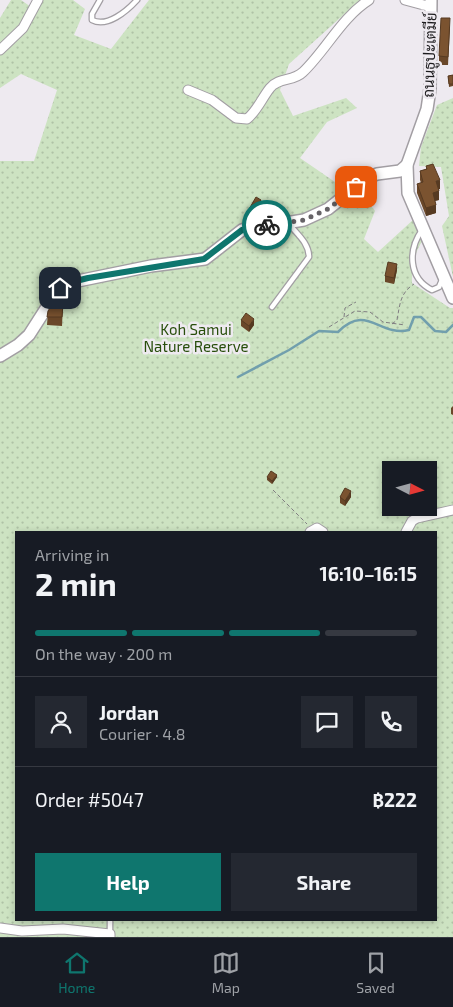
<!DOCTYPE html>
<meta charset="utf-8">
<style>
body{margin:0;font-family:"Exo 2",Sarabun,sans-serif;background:#242831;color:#f1f3f6;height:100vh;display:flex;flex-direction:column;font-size:19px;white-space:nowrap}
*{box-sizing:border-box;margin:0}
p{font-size:16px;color:#9ea1a6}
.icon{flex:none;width:28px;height:28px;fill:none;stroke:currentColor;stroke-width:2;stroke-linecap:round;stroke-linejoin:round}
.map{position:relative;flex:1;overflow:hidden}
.drawer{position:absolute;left:15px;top:531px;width:422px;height:390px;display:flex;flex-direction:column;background:#171b24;border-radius:0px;box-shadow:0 2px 8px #0003}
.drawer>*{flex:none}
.needle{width:32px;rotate:96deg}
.tools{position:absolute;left:382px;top:461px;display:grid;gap:10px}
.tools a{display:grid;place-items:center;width:55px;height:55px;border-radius:0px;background:#171b24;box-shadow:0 2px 8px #0003;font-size:25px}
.pin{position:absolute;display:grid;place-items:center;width:42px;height:42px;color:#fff;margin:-21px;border-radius:10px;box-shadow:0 2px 8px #0006}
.courier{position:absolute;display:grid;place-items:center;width:50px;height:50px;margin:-25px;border:4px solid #0f766e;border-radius:50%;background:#fff;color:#222;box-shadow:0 1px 6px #0007}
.summary em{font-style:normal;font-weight:700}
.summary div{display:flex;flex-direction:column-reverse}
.summary{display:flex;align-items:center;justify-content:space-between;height:85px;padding:0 20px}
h1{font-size:32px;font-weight:700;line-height:38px}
.bar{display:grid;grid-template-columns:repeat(4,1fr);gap:8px 5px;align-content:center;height:60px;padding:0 20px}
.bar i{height:6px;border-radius:4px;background:#363941}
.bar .active{background:#0f766e}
.bar p{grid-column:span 4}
.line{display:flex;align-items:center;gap:12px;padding:0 20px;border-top:1px solid #363941}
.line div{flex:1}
.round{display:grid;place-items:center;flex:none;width:52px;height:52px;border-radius:0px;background:#242831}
.button{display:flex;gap:10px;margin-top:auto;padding:10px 20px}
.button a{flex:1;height:58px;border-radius:0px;background:#0f766e;color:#fff;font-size:20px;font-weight:700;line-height:58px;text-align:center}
.button a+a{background:#242831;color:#f1f3f6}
.tab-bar{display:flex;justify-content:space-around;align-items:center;height:70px;border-top:1px solid #363941;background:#171b24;font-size:14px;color:#9ea1a6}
.tab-bar a{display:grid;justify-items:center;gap:2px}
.tab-bar .active{color:#0f766e}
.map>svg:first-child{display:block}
</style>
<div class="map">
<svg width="453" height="937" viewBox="0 0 453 937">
<defs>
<pattern id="green-dots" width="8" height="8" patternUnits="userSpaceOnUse" patternTransform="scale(1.25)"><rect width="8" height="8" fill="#cde3c2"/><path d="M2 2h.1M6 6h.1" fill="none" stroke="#afc2a6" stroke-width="1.8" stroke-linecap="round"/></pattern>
</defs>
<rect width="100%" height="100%" fill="#eeeaf0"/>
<g fill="url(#green-dots)" fill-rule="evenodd">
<path d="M11 0H21L34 9 39 0H73L85 9 74 35 111 49 149 0H360L289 64 280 90 293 116 346 98 357 108 327 122 300 158 373 208 375 211 364 239 378 252 414 219 425 237C414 253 412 263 412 283L450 308H453V937H0V161H34L57 90 21 74 0 88V18ZM391 470H429V508H391ZM16 532H436V920H16Z"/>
<polygon points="453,98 453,277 442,226 449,216 441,167 419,166 421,147 437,105"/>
</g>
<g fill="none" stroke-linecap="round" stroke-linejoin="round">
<path stroke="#719fad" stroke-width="2.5" d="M238 377 289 350 319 331 338 332C367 303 379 337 409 330L414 317H421L435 331 446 332 453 325"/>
<g stroke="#a29ea3" stroke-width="7">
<g id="service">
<path d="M100 0 92 14V20C107 28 127 11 137 0"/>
<path d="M422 230C408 250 408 278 432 290L439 287 442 280"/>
<path d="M272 307 309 257C309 243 297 234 289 224"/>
<polyline points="110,934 110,920"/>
</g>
</g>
<g stroke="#a29ea3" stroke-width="11">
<g id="minor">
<polyline points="405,0 431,7"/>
<polyline points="0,50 23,28 38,0"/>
<path d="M188 90 212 100 236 118 247 119C257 111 262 98 270 88 279 77 293 82 303 72 326 50 342 17 369 0"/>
<polyline points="310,532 317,528 323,532"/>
<polyline points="406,532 412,521 417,518 453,510"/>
<polyline points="0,928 22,931 63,929 110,934 110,937"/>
</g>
</g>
<g stroke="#a29ea3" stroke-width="14">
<g id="tertiary">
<polyline points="431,0 430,89 427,109 407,165 408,193 453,298"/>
<polyline points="0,356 18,345 29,335 54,296 68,283 151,266 205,259 242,230 304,220 328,209 367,178 377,174 400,171 407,165"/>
</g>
</g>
<g stroke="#807d81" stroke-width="1" stroke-dasharray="4 2.5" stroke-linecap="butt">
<polyline points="344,317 345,308 356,302"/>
<path d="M392 324 397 320C400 304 400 293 414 284"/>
<polyline points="329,327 355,311 370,312 383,322 405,325"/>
<polyline points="273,490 307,524"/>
</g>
<use href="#service" stroke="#fff" stroke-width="4.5"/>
<use href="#minor" stroke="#fff" stroke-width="9"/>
<use href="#tertiary" stroke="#fff" stroke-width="11"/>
</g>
<g fill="#6a4729">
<polygon points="450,27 448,65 439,65 439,56"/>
<polygon points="453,75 453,86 449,87 448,76"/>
<polygon points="426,166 440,189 438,189 439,200 435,201 436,213 426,216 417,193 417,184 421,183 420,180 420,171 426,169"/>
<polygon points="261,206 254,219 248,216 248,211"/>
<polygon points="397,270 394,284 385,282 385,276"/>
<polygon points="60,304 63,304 62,326 47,325 48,311"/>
<polygon points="241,320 254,325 249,332 241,326"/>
<polygon points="453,406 453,415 451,414 451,408"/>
<polygon points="267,477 277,477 272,484 267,480"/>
<polygon points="340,497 351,497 345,506 340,503"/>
</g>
<g fill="#563a22">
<polygon points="440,180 440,189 436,190 436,181"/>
<polygon points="439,191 439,200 433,201 433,193"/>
<polygon points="261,200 261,206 254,219 254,214"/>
<polygon points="436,205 436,213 426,216 426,208"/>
<polygon points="397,264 397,270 394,284 394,278"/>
<polygon points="254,319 254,325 249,332 249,326"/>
<polygon points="277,475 277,477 272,484 272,481"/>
<polygon points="351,491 351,497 345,506 345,501"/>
</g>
<g fill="#7b5330" stroke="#563a22">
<polygon points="441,18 450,18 448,57 439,56"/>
<polygon points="453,75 453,84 449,84 448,76"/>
<polygon points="433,164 440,180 436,181 439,191 433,193 436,205 426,208 417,184 423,182 420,171 427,169 426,166"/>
<polygon points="256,197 261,200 254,214 248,211"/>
<polygon points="388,262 397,264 394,278 385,276"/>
<polygon points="59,294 60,304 63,304 62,317 47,317 48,311"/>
<polygon points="246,313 254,319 249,326 241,320"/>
<polygon points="271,471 277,475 272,481 267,477"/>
<polygon points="345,488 351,491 345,501 340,497"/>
</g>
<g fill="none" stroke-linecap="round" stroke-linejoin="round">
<polyline stroke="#666367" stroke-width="5" stroke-dasharray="0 9" points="267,225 304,220 328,209 356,187"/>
<polyline stroke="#0f766e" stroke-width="6" points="60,288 68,283 88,278 204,259 242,230 267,225"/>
</g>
<g text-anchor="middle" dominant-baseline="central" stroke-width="5" stroke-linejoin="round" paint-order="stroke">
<g font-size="15" fill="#1c1b1d" stroke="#eeeaf0">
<text transform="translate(429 55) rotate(-88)">ถนนธูปะเตมีย์</text>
</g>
<g font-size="15" fill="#284e0b" stroke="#eeeaf0">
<text x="196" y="329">Koh Samui<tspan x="196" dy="17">Nature Reserve</tspan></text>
</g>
</g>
</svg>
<div class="tools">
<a><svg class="needle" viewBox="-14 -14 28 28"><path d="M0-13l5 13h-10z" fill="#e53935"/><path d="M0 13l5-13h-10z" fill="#9ea1a6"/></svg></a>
</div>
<div class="pin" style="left:356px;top:187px;background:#ea580c"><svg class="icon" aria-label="bag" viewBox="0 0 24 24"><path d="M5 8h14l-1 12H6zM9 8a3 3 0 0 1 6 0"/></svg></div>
<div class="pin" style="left:60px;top:288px;background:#1f2937"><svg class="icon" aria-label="home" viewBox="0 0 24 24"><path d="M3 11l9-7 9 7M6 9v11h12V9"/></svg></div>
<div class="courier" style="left:267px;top:225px"><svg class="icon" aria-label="bike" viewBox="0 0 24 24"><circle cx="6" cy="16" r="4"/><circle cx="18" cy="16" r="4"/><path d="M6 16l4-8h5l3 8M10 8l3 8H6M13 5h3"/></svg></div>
<section class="drawer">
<div class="summary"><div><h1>2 min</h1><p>Arriving in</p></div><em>16:10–16:15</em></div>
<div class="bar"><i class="active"></i><i class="active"></i><i class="active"></i><i></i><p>On the way · 200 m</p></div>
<div class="line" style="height:90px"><a class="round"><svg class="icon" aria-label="person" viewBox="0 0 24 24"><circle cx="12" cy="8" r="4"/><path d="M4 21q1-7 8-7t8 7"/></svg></a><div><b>Jordan</b><p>Courier · 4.8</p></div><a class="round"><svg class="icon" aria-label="chat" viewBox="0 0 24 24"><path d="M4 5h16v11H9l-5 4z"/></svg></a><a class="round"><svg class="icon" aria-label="phone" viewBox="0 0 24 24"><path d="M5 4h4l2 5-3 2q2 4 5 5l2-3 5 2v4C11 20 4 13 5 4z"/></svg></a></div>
<div class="line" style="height:65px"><div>Order #5047</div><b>฿222</b></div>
<div class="button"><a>Help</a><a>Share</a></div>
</section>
</div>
<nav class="tab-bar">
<a class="active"><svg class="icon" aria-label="home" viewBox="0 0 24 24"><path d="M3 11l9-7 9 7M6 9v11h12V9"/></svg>Home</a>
<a><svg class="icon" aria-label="map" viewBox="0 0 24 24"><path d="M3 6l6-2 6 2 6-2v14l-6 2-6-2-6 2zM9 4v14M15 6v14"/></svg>Map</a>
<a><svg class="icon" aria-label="saved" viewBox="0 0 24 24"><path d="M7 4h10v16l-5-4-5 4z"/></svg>Saved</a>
</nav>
